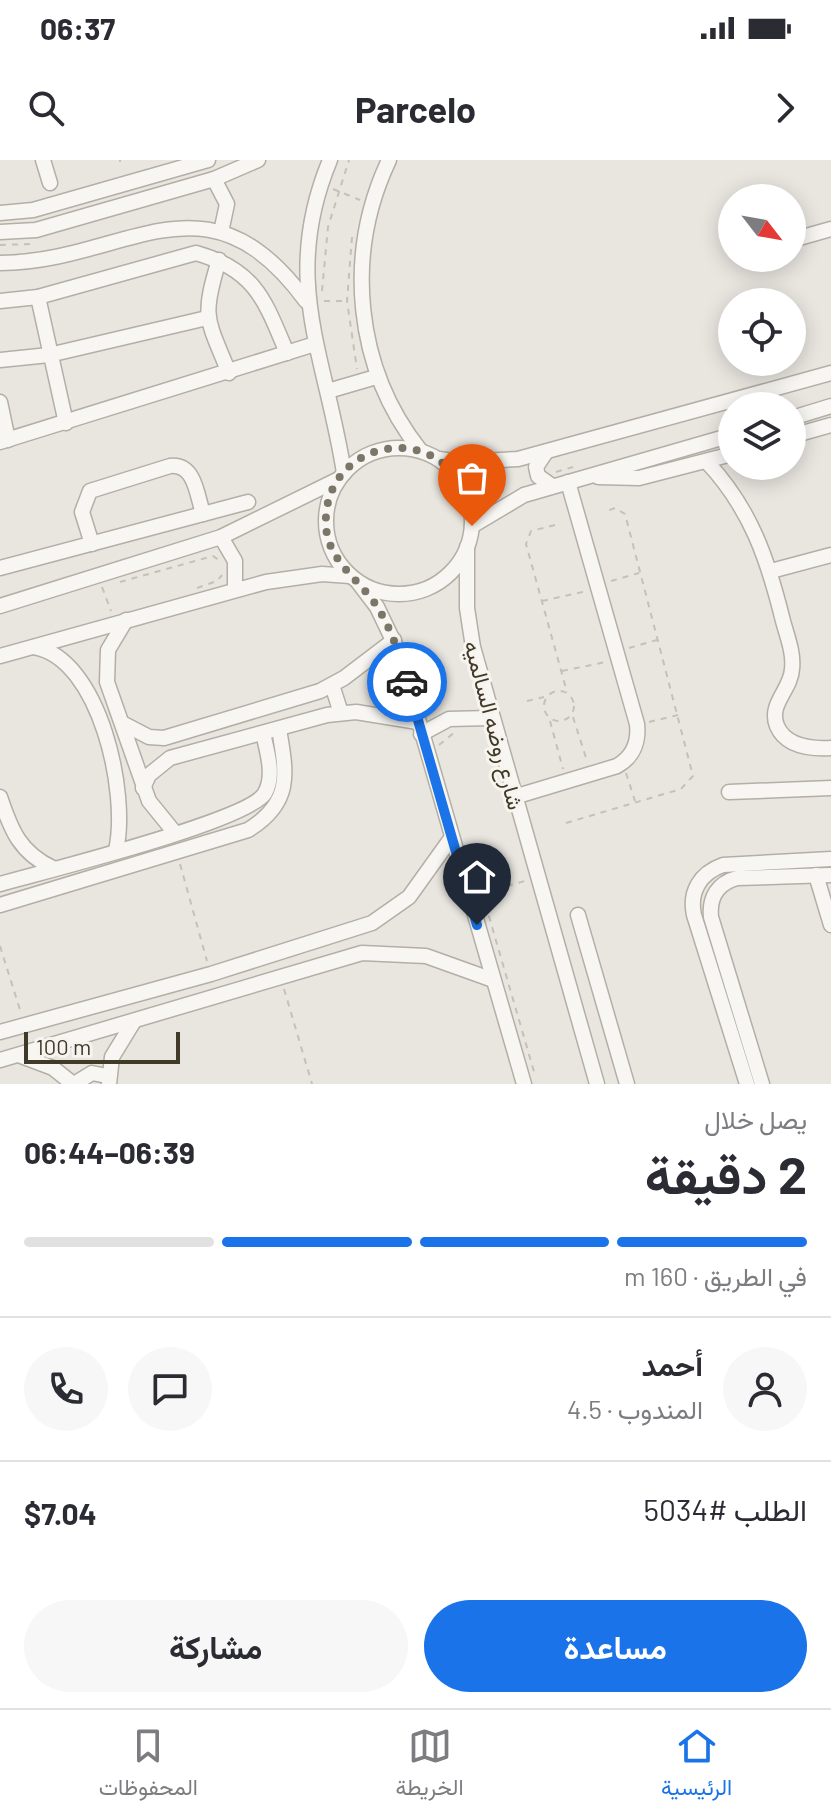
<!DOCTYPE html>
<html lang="ar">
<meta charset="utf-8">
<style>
body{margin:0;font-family:Barlow,Vazirmatn,sans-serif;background:#f7f7f7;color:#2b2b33;direction:rtl;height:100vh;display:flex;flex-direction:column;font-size:30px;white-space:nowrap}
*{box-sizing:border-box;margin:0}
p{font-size:26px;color:#7c7c81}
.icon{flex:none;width:44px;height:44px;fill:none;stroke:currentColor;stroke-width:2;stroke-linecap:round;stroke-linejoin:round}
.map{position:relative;height:924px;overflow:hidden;direction:ltr}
.panel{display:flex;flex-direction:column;background:#fff;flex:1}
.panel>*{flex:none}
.needle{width:52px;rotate:121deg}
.tools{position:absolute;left:718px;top:24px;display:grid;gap:16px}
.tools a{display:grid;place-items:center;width:88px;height:88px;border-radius:50%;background:#fff;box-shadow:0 4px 20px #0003;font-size:40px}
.scale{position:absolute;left:24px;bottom:20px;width:156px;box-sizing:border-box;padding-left:8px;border:4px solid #413a28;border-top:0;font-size:22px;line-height:28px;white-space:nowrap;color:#413a28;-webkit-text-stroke:6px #f7f4f0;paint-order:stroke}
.pin{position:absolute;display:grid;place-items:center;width:68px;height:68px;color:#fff;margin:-82px -34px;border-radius:50% 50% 50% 0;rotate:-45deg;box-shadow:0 0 8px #0007}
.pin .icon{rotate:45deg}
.courier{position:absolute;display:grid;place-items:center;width:80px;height:80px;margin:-40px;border:6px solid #1a73e8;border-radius:50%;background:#fff;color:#222;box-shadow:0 2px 10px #0007}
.headline em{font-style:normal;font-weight:700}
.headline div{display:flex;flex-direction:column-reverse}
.headline{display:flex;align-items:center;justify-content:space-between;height:136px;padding:0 24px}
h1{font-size:52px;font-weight:700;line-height:60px}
.bar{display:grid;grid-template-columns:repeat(4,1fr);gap:12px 8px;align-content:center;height:96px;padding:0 24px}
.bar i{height:10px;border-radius:6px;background:#e1e1e2}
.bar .active{background:#1a73e8}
.bar p{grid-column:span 4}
.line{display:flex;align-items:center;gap:20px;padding:0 24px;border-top:2px solid #e1e1e2}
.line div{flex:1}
.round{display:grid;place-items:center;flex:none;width:84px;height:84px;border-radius:42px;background:#f7f7f7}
.primary-button{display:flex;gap:16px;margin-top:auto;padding:16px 24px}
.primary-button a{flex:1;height:92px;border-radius:48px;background:#1a73e8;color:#fff;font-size:32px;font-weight:700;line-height:92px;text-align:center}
.primary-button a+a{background:#f7f7f7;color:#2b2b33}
.status{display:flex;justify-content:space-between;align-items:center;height:56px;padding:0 40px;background:#fff;direction:ltr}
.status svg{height:22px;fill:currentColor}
header{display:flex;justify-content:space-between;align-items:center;height:104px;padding:0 24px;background:#fff;font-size:36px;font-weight:700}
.dock{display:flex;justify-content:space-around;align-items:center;height:112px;border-top:2px solid #e1e1e2;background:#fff;font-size:22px;color:#7c7c81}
.dock a{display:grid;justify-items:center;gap:4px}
.dock .active{color:#1a73e8}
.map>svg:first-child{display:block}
</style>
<div class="status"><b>06:37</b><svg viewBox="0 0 49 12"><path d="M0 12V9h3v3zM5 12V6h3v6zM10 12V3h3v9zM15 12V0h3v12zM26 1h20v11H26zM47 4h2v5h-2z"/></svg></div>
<header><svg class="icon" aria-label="forward" viewBox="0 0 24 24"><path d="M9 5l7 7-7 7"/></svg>Parcelo<svg class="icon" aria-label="search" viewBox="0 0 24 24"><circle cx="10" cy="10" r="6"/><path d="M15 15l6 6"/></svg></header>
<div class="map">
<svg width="831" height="924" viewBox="0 0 831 924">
<rect width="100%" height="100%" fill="#e9e6e0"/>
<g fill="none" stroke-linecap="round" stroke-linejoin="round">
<g stroke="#b3afa5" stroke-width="17">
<g id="minor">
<polyline points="43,0 50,23"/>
<path d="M330 0C280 120 326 196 344 313"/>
<path d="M389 0C344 95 355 208 420 290"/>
<polyline points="214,19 227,44 221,72"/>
<polyline points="0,53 33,50 208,0"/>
<polyline points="0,72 36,70 214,19 258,0"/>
<polyline points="792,80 831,69"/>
<path d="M219 100C201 159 207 158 229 213"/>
<path d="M0 103C128 102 205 4 306 141"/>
<polyline points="38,137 66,263"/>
<path d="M0 141 38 137 196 93C256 110 265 141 287 193"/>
<polyline points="0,200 49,195 207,158"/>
<polyline points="328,231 376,217"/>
<polyline points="0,242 8,280"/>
<polyline points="792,258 831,246"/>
<polyline points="792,276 831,265"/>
<polyline points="0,282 315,184"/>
<circle cx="399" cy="361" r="73"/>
<polyline points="546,292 536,307 538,316 552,326"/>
<polyline points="439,299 460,302 518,299 831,213"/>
<path d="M707 302C751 349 768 400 783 461 787 476 794 493 792 509 791 530 768 544 777 566 786 587 812 589 831 588"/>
<polyline points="598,317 639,318 732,294"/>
<polyline points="472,366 524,335 732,275"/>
<polyline points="221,377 235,401 235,429"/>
<path d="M92 384 82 352 90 331 170 306C195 303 197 335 203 354"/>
<polyline points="467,387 467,448 473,487 597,924"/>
<polyline points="0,408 248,342"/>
<polyline points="771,411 831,395"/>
<polyline points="358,422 377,447 399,493 524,924"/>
<polyline points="0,446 221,377 339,319"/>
<polyline points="126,460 108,490 107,522 149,641 175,673"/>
<path d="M34 487C100 498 129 634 116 690"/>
<polyline points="0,496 266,422 322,414 350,416"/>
<polyline points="332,525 341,553"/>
<polyline points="122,563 149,577 164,578 320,531 344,518 394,480"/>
<polyline points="421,574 449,559 490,558"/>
<polyline points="143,628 149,615 170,598 327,555 356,552 418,562"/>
<polyline points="729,632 831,628"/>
<path d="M0 637C11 670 20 693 53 708"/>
<path d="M514 637 617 606C633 597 639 582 637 564L568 322"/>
<polyline points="816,715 831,765"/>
<path d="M0 724C42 712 249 661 265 633 275 615 267 592 263 573"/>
<path d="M0 745 248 670C292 643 287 615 279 569"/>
<polyline points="578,755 627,924"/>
<polyline points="0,872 211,814 372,763 409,737 452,677"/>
<polyline points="21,896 53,908 73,924"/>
<polyline points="0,900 362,793 426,796 493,820"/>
<polyline points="74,924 92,913 107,916"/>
<polyline points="109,924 112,897 134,861"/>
<path d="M747 924 694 755C689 732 700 713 723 705L831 699"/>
<path d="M762 924 711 757C709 737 718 723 737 718L831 715"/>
</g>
</g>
<g stroke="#c4c1ba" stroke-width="2" stroke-dasharray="6 6" stroke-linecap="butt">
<polyline points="120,0 120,2"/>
<polyline points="333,29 360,40"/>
<polyline points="352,77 347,141 357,209"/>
<polyline points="0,85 31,84"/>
<polyline points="322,131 328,67 349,0"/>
<polyline points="324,141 346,141"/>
<polyline points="556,312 573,307"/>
<polyline points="555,365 531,371 526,384 567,532"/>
<polyline points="611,421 639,413"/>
<polyline points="120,422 213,396 220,401"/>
<polyline points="102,427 111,451"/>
<polyline points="197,428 217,421 222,415"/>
<polyline points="542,441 587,431"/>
<polyline points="629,488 657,480"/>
<polyline points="562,511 606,502"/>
<circle cx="559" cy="546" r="15"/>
<polyline points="527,541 544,537"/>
<polyline points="573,557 587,601"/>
<polyline points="550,561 563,609"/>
<polyline points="649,562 678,555"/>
<polyline points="439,585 455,572"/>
<polyline points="626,613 635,641"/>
<polyline points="566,663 681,629 693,616 625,354 615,348 604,352"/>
<polyline points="472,698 535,915"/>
<polyline points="180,704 207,801"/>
<polyline points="484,733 528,720"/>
<polyline points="0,786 21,853"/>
<polyline points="284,829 312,924"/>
</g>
<use href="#minor" stroke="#f7f6f3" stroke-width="14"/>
</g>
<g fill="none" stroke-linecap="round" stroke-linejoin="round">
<path stroke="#7c7668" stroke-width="8" stroke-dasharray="0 14.4" d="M407 522C400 496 392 471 378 448 360 419 329 403 326 367 320 271 464 253 472 366"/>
<polyline stroke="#1a73e8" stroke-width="10" points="407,522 477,765"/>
</g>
<g text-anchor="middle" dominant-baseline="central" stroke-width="6" stroke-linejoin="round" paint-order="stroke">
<g font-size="22" fill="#413a28" stroke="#f7f4f0">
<text transform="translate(495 565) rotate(75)">شارع روضه السالميه</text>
</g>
</g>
</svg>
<div class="tools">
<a><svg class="needle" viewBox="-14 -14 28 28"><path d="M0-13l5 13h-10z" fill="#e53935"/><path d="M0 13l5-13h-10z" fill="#7c7c81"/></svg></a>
<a><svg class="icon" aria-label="locate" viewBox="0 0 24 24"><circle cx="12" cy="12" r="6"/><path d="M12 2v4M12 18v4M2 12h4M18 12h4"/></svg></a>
<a><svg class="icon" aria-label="layers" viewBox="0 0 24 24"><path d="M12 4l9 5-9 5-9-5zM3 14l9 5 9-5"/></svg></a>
</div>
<div class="scale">100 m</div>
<div class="pin" style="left:472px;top:366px;background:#ea580c"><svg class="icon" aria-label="bag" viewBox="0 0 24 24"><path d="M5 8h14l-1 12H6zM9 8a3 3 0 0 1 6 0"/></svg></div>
<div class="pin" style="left:477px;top:765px;background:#1f2937"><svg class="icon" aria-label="home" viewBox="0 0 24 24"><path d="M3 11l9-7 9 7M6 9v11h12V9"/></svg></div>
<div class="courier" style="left:407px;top:522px"><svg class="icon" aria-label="car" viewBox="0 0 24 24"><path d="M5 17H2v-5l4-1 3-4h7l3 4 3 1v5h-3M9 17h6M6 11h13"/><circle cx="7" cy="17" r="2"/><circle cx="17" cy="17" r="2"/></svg></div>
</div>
<section class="panel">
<div class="headline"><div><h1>2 دقيقة</h1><p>يصل خلال</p></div><em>06:39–06:44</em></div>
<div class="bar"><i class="active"></i><i class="active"></i><i class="active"></i><i></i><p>في الطريق · 160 m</p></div>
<div class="line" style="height:144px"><a class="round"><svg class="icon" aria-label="person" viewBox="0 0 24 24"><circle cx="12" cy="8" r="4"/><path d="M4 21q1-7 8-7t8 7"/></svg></a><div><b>أحمد</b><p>المندوب · 4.5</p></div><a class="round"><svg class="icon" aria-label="chat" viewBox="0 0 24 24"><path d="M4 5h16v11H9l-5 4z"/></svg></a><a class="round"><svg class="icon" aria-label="phone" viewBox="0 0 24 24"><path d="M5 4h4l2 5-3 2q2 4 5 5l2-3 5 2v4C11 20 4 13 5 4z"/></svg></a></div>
<div class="line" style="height:104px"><div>الطلب #5034</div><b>$7.04</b></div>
<div class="primary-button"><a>مساعدة</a><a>مشاركة</a></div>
</section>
<nav class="dock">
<a class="active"><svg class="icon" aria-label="home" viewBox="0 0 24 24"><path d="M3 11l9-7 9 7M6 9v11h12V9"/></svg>الرئيسية</a>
<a><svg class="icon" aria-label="map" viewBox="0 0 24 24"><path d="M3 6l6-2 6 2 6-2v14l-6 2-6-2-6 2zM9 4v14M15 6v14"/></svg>الخريطة</a>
<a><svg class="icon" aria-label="saved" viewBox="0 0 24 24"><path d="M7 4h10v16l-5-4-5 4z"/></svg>المحفوظات</a>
</nav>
